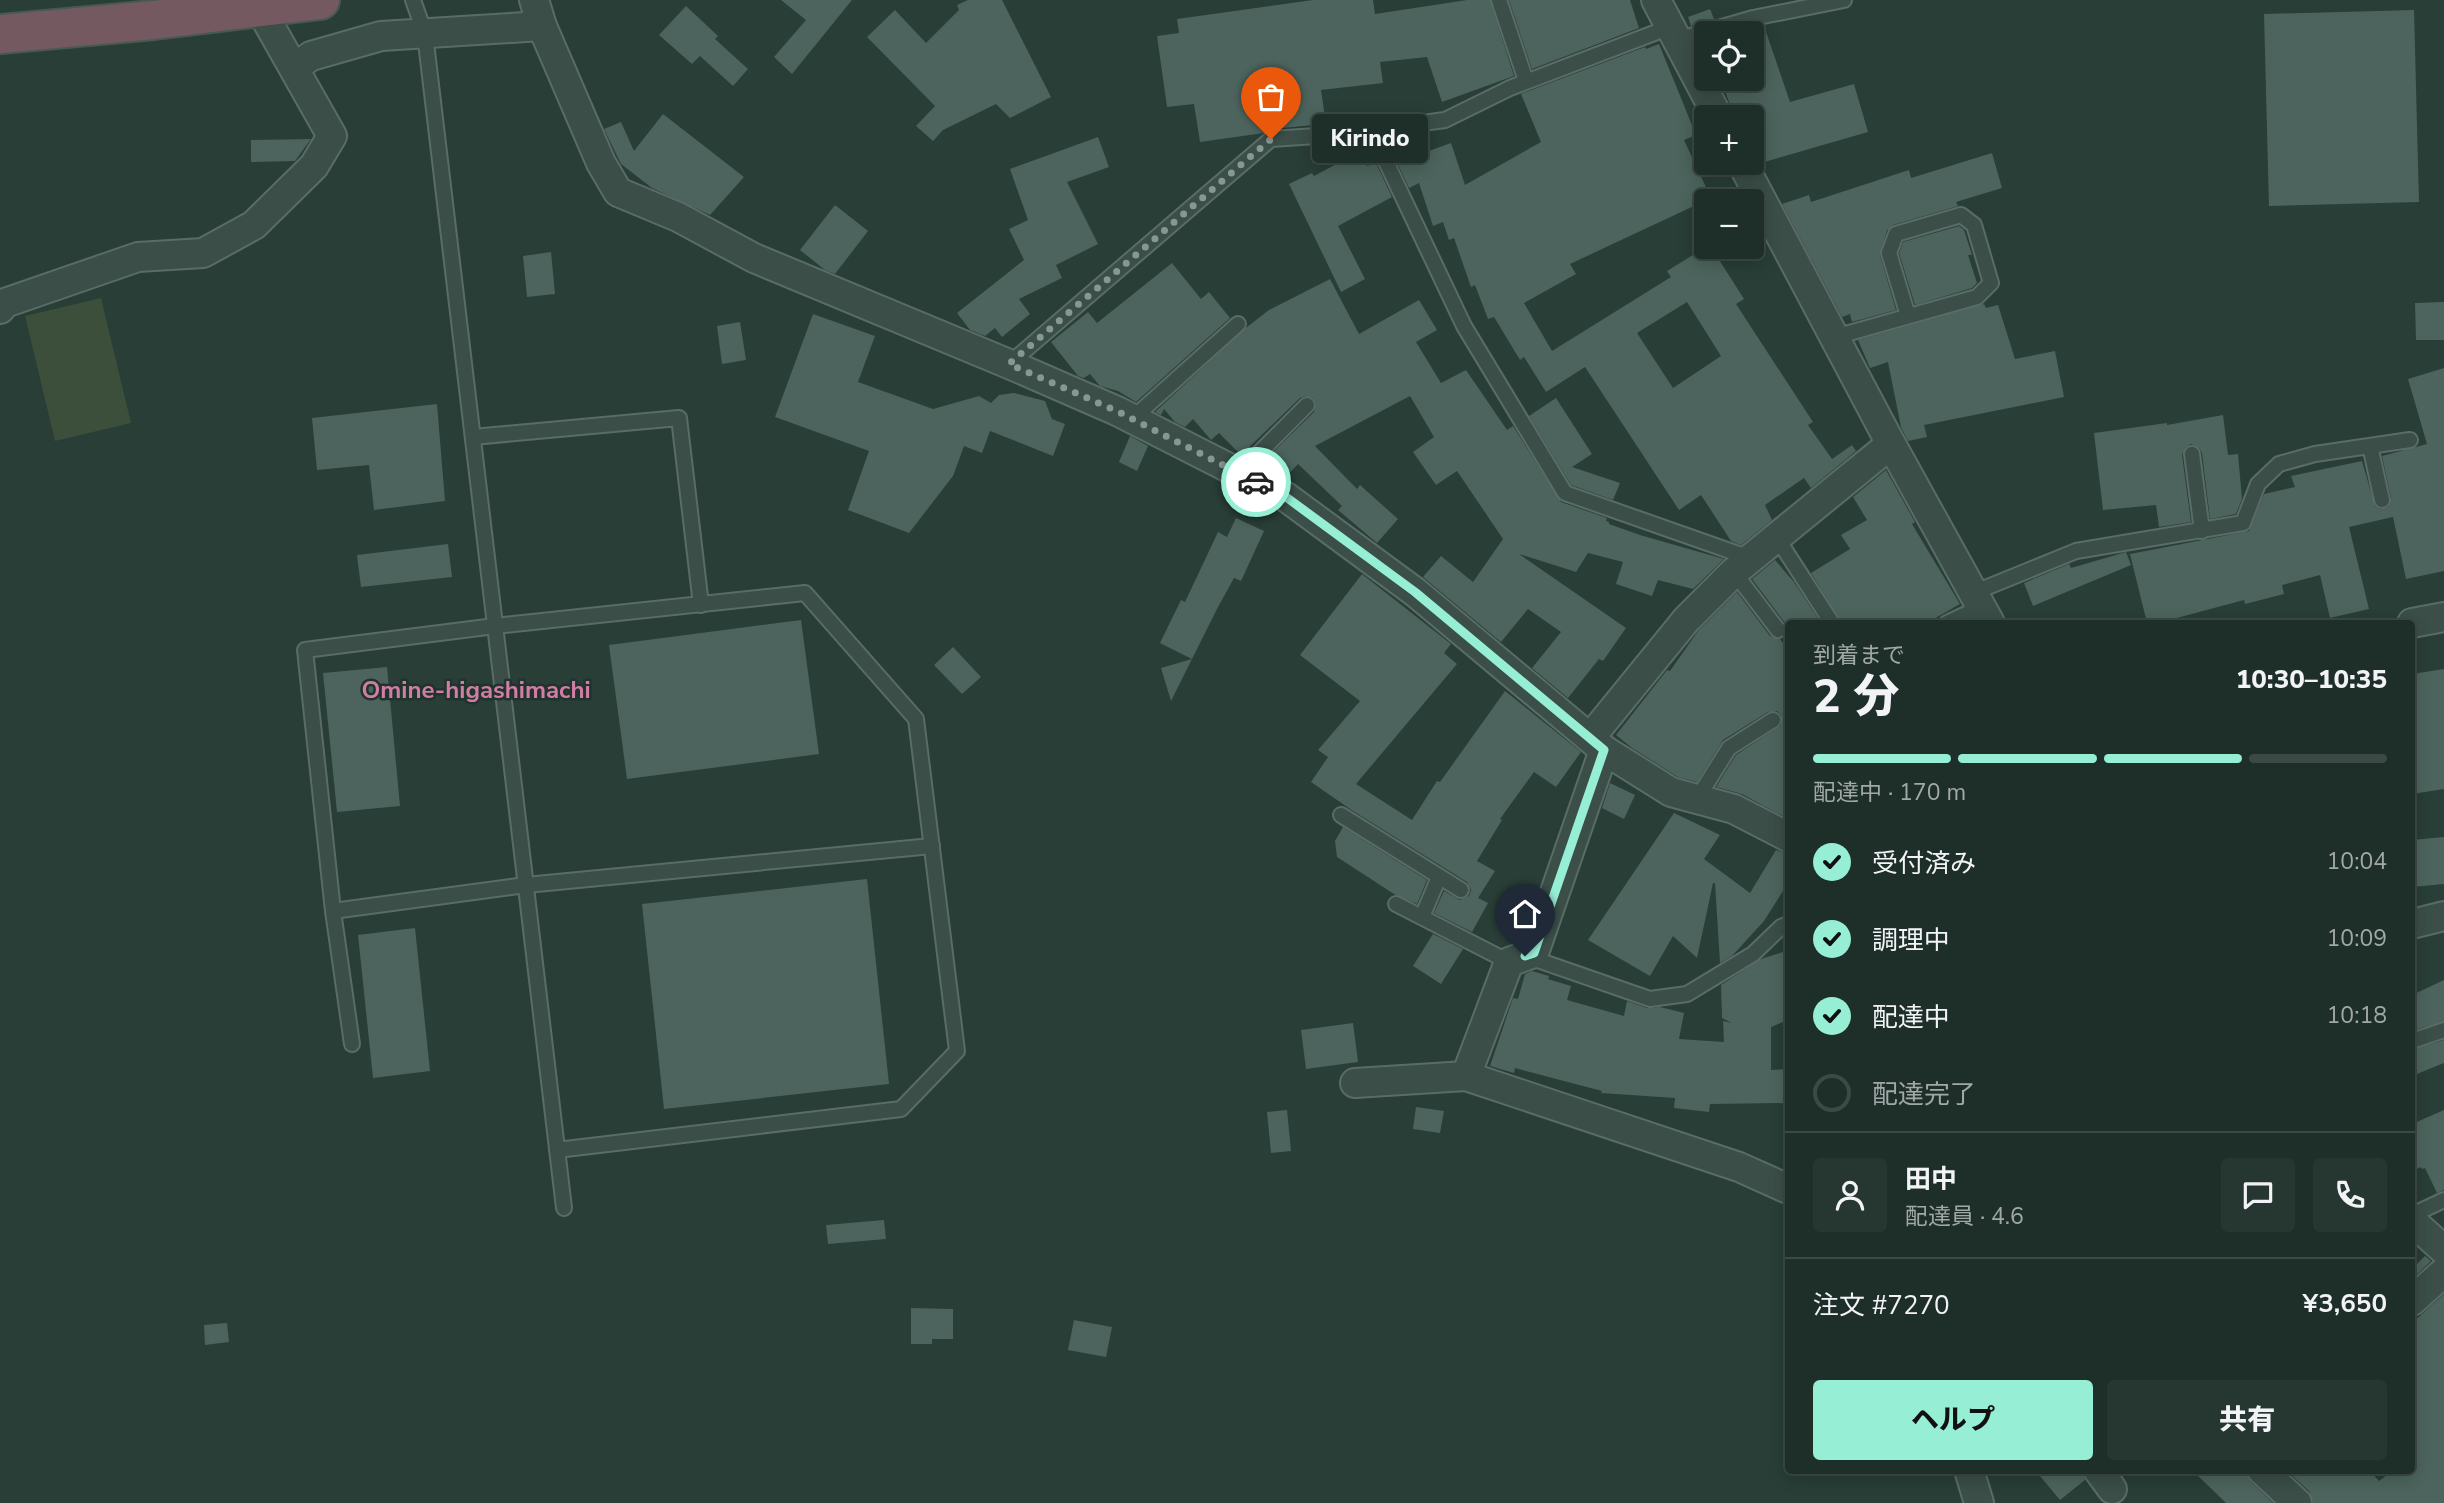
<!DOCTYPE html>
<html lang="ja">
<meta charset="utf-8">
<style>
body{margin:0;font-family:"Nunito Sans","Noto Sans JP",sans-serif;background:#263630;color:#f1f3f6;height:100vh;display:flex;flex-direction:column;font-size:26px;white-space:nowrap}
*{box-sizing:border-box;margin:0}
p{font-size:23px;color:#a1a8a8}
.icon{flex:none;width:38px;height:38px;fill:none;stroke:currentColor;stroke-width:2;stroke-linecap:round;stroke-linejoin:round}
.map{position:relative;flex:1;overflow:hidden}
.panel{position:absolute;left:1785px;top:620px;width:630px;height:854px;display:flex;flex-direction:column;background:#1e2e28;border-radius:7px;box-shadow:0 4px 18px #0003,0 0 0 2px #3c4a45}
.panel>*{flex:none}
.tools{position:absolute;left:1694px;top:21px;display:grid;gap:14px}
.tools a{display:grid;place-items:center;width:70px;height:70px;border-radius:7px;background:#1e2e28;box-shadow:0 4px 18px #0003,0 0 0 2px #3c4a45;font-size:35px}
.pin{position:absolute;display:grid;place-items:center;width:60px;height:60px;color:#fff;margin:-72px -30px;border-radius:50% 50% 50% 0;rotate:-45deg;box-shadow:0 0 7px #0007}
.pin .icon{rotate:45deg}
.courier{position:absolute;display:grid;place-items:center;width:70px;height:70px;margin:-35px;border:5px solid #96efd5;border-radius:50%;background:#fff;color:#222;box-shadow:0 2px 9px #0007}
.bubble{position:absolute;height:49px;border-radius:7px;background:#1e2e28;box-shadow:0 4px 18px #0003,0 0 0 2px #3c4a45;font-size:23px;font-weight:800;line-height:49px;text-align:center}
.head em{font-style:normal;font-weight:800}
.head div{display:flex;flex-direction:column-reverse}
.head{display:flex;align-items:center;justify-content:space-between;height:119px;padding:0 28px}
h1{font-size:46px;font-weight:800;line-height:52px}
.bar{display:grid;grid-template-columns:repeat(4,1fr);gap:10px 7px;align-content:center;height:84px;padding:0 28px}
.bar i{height:9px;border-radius:5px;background:#3c4a45}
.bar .current{background:#96efd5}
.bar p{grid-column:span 4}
.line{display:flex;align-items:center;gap:18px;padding:0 28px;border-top:2px solid #3c4a45}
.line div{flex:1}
.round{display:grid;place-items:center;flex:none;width:74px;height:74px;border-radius:7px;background:#263630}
ol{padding:0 28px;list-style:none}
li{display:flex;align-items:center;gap:21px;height:77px}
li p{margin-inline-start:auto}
li .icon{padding:7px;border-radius:50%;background:#96efd5;color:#111;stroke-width:4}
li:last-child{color:#a1a8a8}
li i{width:38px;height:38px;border:4px solid #3c4a45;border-radius:50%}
.primary-button{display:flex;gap:14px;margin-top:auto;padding:14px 28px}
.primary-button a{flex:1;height:80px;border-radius:7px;background:#96efd5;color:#111;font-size:28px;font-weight:800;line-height:80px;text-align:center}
.primary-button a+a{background:#263630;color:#f1f3f6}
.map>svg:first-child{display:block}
</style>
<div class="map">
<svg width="2444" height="1503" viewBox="0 0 2444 1503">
<rect width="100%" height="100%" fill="#283e36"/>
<polygon fill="#3c4f3a" points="101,298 131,423 55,441 25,316"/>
<g fill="#4c645d" fill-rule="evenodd">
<polygon points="781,0 852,0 792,74 774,57 806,20"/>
<polygon points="968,0 1002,0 1051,97 1010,118 996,104 943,130 933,141 916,126 935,106 867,37 895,10 926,43 959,10 957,5"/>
<polygon points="1313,0 1373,0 1375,14 1467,0 1490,0 1514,76 1442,102 1427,57 1380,62 1383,83 1321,90 1326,124 1270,129 1264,133 1200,142 1194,104 1167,107 1157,36 1179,33 1177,19"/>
<polygon points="1509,0 1630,0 1639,28 1532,69"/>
<polygon points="686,6 718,36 715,39 748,69 733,86 700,56 692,64 659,35"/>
<polygon points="1710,9 1714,19 1691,26 1688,17"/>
<polygon points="2414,10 2419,202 2269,206 2264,14"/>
<polygon points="1764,26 1790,102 1854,84 1868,132 1761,163 1752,150 1752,117 1738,117 1736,109 1733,110 1729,102 1721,79 1752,79 1752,28"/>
<path d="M1659 44 1696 135 1684 140 1711 198 1570 264 1576 274 1524 303 1552 351 1671 277 1667 271 1706 247H1711L1744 299 1736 304 1813 422 1808 425 1832 459 1852 445 1856 451 1811 488 1804 478 1765 505 1772 520 1741 545 1731 541 1701 495 1679 510 1585 367 1546 392 1524 357 1520 360 1494 317 1488 319 1475 285 1471 287 1454 238 1449 240 1443 222 1433 226 1419 183 1409 188 1394 156 1409 150 1412 157 1451 143 1465 185 1541 142 1521 94 1645 47 1646 49ZM1687 302 1721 356 1673 388 1637 333Z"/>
<polygon points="663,114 744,177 710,215 652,188 621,164 604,129 621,122 634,151"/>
<polygon points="1098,137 1109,167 1067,182 1098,244 1056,265 1062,278 1019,299 1030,314 1002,337 995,328 985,336 970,330 957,313 1024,260 1009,229 1028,220 1010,169"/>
<polygon points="311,139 295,161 251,162 251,140"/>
<polygon points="1359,152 1367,166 1376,163 1392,197 1338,226 1365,279 1341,292 1289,184 1312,173 1314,176"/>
<polygon points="1992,153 2002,188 1956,202 1958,206 1893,225 1887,230 1880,255 1896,310 1852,322 1850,314 1842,317 1782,204 1809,195 1811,202 1909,170 1911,178"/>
<polygon points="835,205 868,231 835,274 825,270 800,250"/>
<polygon points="1959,226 1964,230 1972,255 1968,255 1977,283 1972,288 1915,305 1899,253 1903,242"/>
<polygon points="551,252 555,294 527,297 523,256"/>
<polygon points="1172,263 1201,299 1209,292 1230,318 1136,402 1118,391 1100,386 1090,374 1084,378 1078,376 1051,342 1088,312 1097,323"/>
<polygon points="1330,279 1359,334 1419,300 1437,330 1416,342 1441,383 1466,370 1507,430 1513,426 1561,502 1607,518 1606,521 1609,522 1609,524 1640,535 1724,559 1693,589 1658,580 1652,596 1616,584 1623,562 1588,553 1576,572 1519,554 1626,628 1603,661 1599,659 1568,698 1532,668 1561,632 1528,609 1501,642 1423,577 1441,556 1473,582 1503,539 1457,471 1436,485 1413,452 1434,437 1410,396 1315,446 1357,489 1360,485 1398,519 1377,543 1338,510 1342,506 1298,464 1285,478 1266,459 1314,412 1316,403 1313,398 1305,396 1300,398 1241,455 1219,433 1211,440 1193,419 1185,427 1175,422 1164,409 1161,415 1155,412 1247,327 1269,310"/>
<polygon points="2444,302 2444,340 2416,340 2415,303"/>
<polygon points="1984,304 1986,308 1998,305 2015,359 2055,351 2064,397 1924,425 1927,437 1908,441 1901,427 1888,362 1870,368 1858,340"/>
<polygon points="813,314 875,336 858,382 933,409 979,396 991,403 999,395 1014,393 1045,401 1052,419 1065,424 1053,456 990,431 982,453 964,446 953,476 909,533 848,510 869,451 775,417"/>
<polygon points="740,322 746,360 722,364 717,326"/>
<polygon points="2444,368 2444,571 2406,579 2393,517 2349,527 2369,609 2330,618 2320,575 2282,585 2284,594 2245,604 2244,600 2173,619 2174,623 2147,623 2130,554 2249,531 2264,494 2295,487 2291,476 2362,461 2375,506 2380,509 2388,507 2391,498 2382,456 2427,444 2408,379"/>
<polygon points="1556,398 1592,454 1572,467 1620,483 1613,500 1571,485 1529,416"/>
<polygon points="437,404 445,501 374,510 369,465 317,470 312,418"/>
<polygon points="2223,415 2228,455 2238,454 2242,499 2236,514 2210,519 2202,453 2199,448 2191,444 2186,447 2182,455 2191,522 2159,527 2156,505 2103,510 2094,433 2167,423 2167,425"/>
<polygon points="1130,436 1148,446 1137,471 1119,462"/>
<polygon points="1886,470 1915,522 1912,524 1960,604 1927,623 1842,623 1811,573 1850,549 1841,535 1867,520 1853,497"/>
<polygon points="1236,518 1264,531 1241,581 1234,578 1218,607 1171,701 1161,668 1192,659 1160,643 1181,600 1185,602 1218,532 1227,537"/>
<polygon points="448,544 452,577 361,587 357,555"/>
<polygon points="2126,552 2131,565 2033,606 2024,583 2069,564 2071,568"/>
<polygon points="1775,560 1794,582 1821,623 1785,623 1752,579"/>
<polygon points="1362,574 1451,644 1444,653 1457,664 1356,784 1412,820 1437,781 1440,782 1505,691 1581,752 1556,787 1534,772 1500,819 1502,820 1477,861 1495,871 1478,898 1488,903 1472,932 1434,913 1444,891 1460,900 1469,896 1471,890 1467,882 1353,811 1311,782 1328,757 1318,750 1360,701 1300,655"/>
<polygon points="1737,592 1770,636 1780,639 1788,650 1788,819 1742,794 1716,787 1736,755 1781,725 1781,715 1777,711 1768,712 1723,740 1697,782 1678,777 1632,748 1616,735 1667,670 1670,671 1698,631"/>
<polygon points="801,620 819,754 627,779 609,645"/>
<polygon points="953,647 981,677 962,694 934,665"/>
<polygon points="387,667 400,806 337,812 323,673"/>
<polygon points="2444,669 2444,789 2412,794 2412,674"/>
<polygon points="1610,783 1635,795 1624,819 1602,808"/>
<polygon points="1674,813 1720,835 1704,859 1750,893 1776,850 1788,854 1788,883 1764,921 1732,956 1720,963 1715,883 1713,883 1697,958 1673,936 1650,976 1588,940"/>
<polygon points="1343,827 1427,880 1417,904 1394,894 1337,857 1335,841"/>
<polygon points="2444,837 2444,884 2412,887 2412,840"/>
<polygon points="867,879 889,1084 664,1109 642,904"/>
<polygon points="415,928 430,1071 373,1078 358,935"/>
<polygon points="1433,934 1463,949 1441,984 1413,966"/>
<polygon points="1783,952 1788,968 1788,1020 1771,1027 1771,1070 1788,1069 1788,1103 1710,1104 1709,1112 1674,1108 1675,1098 1601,1093 1602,1091 1515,1068 1514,1073 1490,1066 1513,998 1518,999 1525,974 1532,971 1549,976 1548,979 1571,986 1567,1000 1624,1016 1627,1001 1647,1008 1660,1007 1684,1013 1679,1039 1724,1042 1723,1021 1732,1023 1722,1018 1721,985 1761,959"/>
<polygon points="2444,980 2444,1021 2412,1031 2412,995"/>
<polygon points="1353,1023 1358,1062 1306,1069 1301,1030"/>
<polygon points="2444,1040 2444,1063 2412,1076 2412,1050"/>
<polygon points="1416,1107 1444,1111 1440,1133 1413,1129"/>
<polygon points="1287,1110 1291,1151 1271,1153 1267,1112"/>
<polygon points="2444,1110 2444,1190 2437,1193 2425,1168 2422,1169 2421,1167 2412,1171 2412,1124"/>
<polygon points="884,1220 886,1239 828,1244 826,1225"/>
<polygon points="2425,1256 2431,1261 2412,1279 2412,1269"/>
<polygon points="2444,1294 2444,1503 2313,1503 2309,1491 2286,1470 2369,1470 2379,1481 2394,1470 2412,1470 2412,1323"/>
<polygon points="911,1308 953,1309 953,1339 932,1339 932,1344 911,1344"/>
<polygon points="1074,1320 1112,1327 1106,1357 1068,1350"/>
<polygon points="227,1323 229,1342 205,1345 204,1325"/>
<polygon points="2035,1470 2082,1470 2085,1480 2060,1500"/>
<polygon points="2192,1470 2246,1470 2251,1482 2273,1503 2226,1503"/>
</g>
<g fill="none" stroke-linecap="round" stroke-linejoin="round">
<g stroke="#596c66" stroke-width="18">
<g id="lane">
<polyline points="413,0 425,34 564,1208"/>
<polyline points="1499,0 1526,81"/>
<polyline points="1677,40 1753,18 1844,0"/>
<polyline points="1371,130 1464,326 1565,493 1750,558"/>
<polyline points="1835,337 1977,297 1991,283 1974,225 1961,215 1896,234 1889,253 1908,316"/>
<polyline points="1009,364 1271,139 1331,135 1445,120 1510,88 1670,27"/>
<polyline points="1132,419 1238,324"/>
<polyline points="473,437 679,418 701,605"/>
<polyline points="2370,446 2382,500"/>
<polyline points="2192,454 2202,531"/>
<polyline points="1239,473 1307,405"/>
<polyline points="1777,538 1832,623"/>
<polyline points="1734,572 1778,630"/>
<polyline points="1973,593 2076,551 2243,523 2258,484 2279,464 2315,454 2410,440"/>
<polyline points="1947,623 1981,607"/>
<polyline points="1697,799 1729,748 1773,720"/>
<polyline points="1341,815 1461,890"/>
<polyline points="1396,904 1509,962"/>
<polyline points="333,911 526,885 932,846"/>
<polyline points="1422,917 1439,877"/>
<polyline points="1526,956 1650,999 1687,994 1753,954 1781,927 1788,924"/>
<polyline points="2412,1041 2444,1030"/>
<polyline points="352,1044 333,911 305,650 495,626 805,593 916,719 957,1051 901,1109 557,1150"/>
<polyline points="2412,1215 2444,1200"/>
</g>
</g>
<g stroke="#596c66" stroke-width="32">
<g id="street">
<polyline points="534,0 542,26 601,163 618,192 678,217 754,258 1009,364 1117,411 1286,497 1415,592 1604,750 1671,792 1734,809 1788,837"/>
<polyline points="1656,0 1718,117"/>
<polyline points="294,68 311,56 381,36 542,26"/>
<polyline points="1742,163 1891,444 1990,623"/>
<polyline points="0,309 5,303 138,257 203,253 254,225 314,166 332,136 259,7"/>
<polyline points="2412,623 2444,617"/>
<polyline points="1590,738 1686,620 1734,572 1891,444"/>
<polyline points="2412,924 2444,916"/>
<polyline points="1466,1076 1739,1167 1788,1189"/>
<polyline points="1355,1083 1466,1076 1509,962 1534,953 1604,750"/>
<polyline points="2412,1221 2444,1250"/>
<polyline points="2412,1301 2444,1272"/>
<polyline points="1969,1470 1979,1503"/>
<polyline points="2098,1470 2112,1489"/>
<polyline points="2262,1470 2297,1503"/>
</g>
</g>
<g stroke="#465953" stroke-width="42">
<polyline id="highway" points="0,34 154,20 320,0"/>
</g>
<use href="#lane" stroke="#3b4e48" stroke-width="14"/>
<use href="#street" stroke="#3b4e48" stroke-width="28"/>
<use href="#highway" stroke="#745961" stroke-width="38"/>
</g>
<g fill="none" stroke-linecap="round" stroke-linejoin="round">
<polyline stroke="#869892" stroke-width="7" stroke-dasharray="0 12.6" points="1256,482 1117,411 1009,364 1271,139"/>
<polyline stroke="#96efd5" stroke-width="9" points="1256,482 1286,497 1415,592 1604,750 1534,953 1525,956"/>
</g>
<g text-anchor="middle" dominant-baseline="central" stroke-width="5" stroke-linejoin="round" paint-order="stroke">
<g font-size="24" font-weight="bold" fill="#d27da6" stroke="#20342d">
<text x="476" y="690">Omine-higashimachi</text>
</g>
</g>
</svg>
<div class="tools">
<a><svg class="icon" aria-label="locate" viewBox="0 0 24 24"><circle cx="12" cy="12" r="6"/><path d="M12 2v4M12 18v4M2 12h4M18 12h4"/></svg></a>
<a>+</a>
<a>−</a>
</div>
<div class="pin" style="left:1271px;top:139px;background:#ea580c"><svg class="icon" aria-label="bag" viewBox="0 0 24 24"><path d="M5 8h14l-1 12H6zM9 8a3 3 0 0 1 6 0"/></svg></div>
<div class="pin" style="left:1525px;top:956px;background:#1f2937"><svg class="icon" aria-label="home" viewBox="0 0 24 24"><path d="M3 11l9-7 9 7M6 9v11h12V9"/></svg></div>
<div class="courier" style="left:1256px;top:482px"><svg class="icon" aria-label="car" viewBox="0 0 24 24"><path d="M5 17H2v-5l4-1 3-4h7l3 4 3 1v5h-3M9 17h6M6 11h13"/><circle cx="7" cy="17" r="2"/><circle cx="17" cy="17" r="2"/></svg></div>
<div class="bubble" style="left:1312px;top:114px;width:116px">Kirindo</div>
<section class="panel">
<div class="head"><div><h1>2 分</h1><p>到着まで</p></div><em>10:30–10:35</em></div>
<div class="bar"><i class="current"></i><i class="current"></i><i class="current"></i><i></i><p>配達中 · 170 m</p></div>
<ol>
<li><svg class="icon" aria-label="check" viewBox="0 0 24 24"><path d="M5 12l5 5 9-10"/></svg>受付済み<p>10:04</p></li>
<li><svg class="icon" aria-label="check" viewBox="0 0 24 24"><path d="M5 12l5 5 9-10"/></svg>調理中<p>10:09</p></li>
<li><svg class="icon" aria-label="check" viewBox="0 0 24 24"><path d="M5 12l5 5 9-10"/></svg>配達中<p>10:18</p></li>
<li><i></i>配達完了</li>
</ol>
<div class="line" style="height:126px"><a class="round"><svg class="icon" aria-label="person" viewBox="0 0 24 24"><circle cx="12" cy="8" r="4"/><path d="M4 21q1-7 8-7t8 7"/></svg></a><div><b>田中</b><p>配達員 · 4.6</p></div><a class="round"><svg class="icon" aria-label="chat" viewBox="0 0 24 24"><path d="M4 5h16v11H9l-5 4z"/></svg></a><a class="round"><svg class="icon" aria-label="phone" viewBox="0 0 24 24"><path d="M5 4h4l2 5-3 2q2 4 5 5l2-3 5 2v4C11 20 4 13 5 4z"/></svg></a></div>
<div class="line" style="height:91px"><div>注文 #7270</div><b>¥3,650</b></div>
<div class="primary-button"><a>ヘルプ</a><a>共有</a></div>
</section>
</div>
